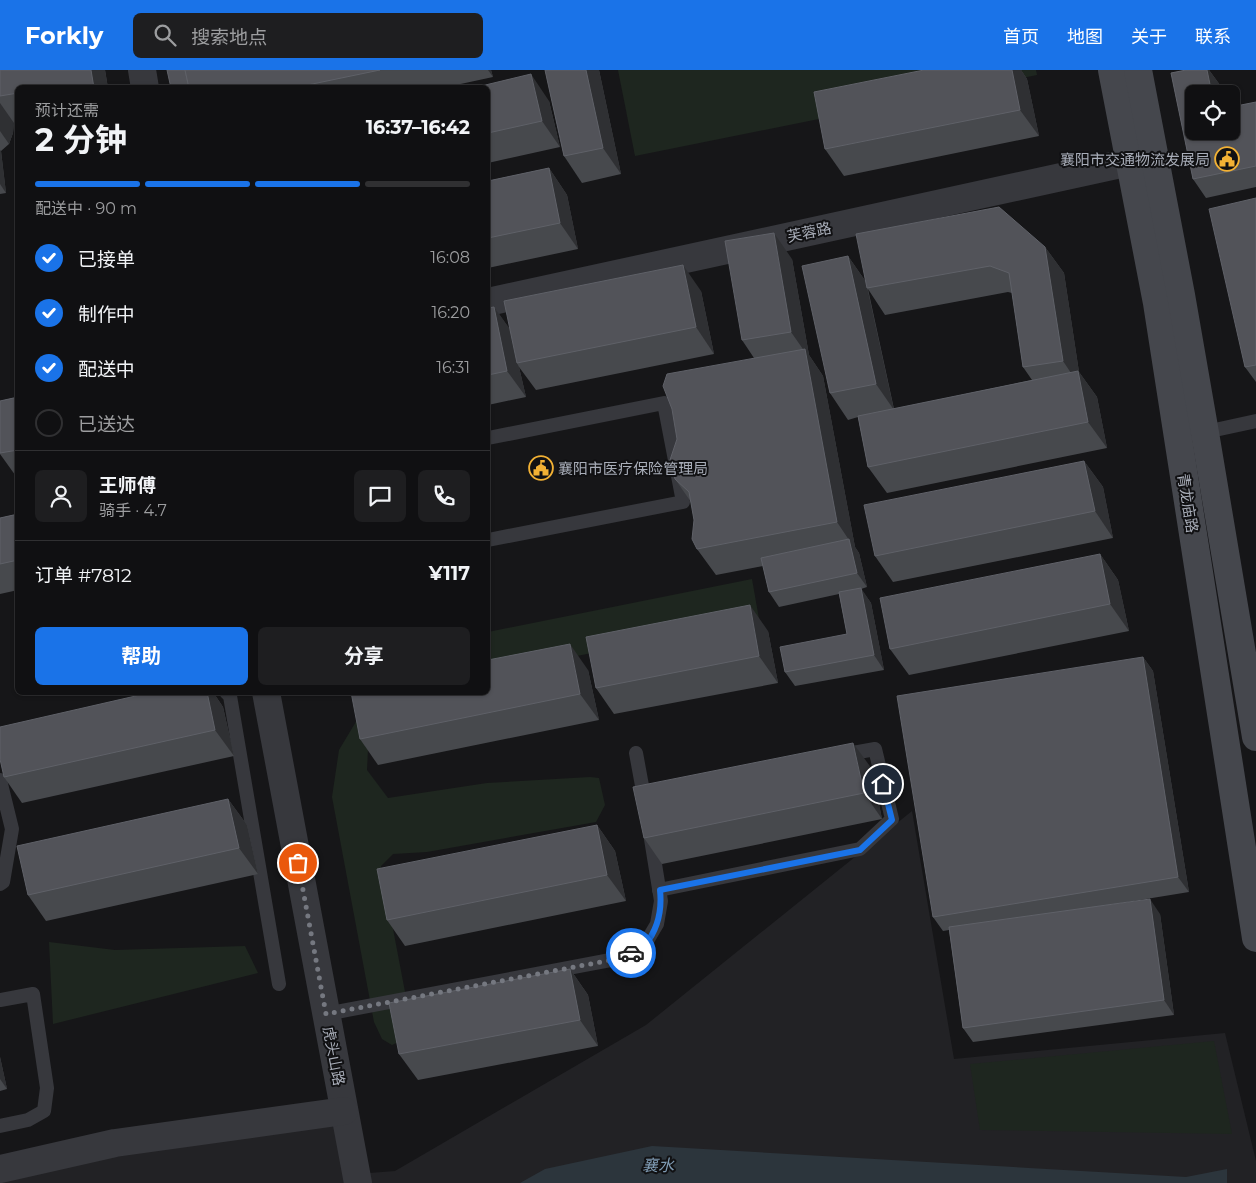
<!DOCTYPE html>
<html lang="zh">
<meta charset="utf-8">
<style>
body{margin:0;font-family:Montserrat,"Noto Sans SC",sans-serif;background:#1e1e20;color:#f1f3f6;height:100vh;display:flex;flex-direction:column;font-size:19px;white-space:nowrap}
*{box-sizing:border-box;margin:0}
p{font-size:16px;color:#9c9d9f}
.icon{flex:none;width:28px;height:28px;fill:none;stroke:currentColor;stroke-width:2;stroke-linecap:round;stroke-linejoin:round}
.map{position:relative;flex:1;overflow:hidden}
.side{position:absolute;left:15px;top:15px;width:475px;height:610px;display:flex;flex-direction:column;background:#101012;border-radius:8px;box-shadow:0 1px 4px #0004,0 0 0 1px #303032}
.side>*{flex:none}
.controls{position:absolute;left:1185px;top:15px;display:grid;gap:10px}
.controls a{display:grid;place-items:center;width:55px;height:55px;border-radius:8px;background:#101012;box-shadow:0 1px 4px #0004,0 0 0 1px #303032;font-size:25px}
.pin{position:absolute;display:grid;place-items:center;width:42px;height:42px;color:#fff;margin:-21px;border:2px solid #fff;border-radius:50%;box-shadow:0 1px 5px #0007}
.courier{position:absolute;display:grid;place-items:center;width:50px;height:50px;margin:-25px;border:4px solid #1a73e8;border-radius:50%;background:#fff;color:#222;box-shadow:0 1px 6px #0007}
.summary em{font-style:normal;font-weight:700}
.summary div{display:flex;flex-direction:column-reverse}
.summary{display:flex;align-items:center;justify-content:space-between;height:85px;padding:0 20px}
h1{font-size:32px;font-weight:700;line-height:38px}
.bar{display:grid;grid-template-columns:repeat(4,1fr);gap:8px 5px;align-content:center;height:60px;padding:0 20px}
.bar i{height:6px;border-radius:4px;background:#303032}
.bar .selected{background:#1a73e8}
.bar p{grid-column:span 4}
.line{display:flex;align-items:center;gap:12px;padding:0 20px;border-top:1px solid #303032}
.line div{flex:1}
.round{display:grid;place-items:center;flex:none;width:52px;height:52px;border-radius:8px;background:#1e1e20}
ol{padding:0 20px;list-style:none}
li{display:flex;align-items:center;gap:15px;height:55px}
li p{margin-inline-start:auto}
li .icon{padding:5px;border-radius:50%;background:#1a73e8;color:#fff;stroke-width:4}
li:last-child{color:#9c9d9f}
li i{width:28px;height:28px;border:2px solid #303032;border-radius:50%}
.action{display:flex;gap:10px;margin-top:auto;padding:10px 20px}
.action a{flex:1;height:58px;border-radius:8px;background:#1a73e8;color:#fff;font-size:20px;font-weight:700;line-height:58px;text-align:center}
.action a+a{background:#1e1e20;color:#f1f3f6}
header{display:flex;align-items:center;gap:30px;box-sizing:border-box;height:70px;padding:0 25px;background:#1a73e8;color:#fff}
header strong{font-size:24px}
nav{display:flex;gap:28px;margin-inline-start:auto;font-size:18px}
.search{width:350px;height:45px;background:#1e1e20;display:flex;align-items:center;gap:12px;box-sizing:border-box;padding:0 18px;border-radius:8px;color:#9c9d9f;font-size:19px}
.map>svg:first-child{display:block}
</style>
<header>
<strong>Forkly</strong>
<div class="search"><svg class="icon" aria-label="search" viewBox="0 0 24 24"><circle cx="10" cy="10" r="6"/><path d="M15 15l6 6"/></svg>搜索地点</div>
<nav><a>首页</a><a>地图</a><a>关于</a><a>联系</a></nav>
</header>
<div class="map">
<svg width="1256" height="1113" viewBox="0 0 1256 1113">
<rect width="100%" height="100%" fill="#161618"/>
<polygon fill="#222225" points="912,741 954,989 1225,963 1256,1091 1256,1113 0,1113 0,1099 344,1041 357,1104 395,1101 646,955"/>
<g fill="#1e261f">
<polygon points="618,0 1036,0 1037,5 635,86"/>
<polygon points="752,509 759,549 488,604 488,562"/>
<polygon points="413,622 368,679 367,700 388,728 487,713 590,707 599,708 605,735 596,752 427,782 393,784 381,796 410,948 407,968 392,975 382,969 374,952 332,727 339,680 369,630"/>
<polygon points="49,872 115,880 245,876 258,903 53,954"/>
<polygon points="1214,971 1232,1064 980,1060 970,994"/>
</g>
<polygon fill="#2c353c" points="652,1076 1186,1107 1227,1099 1227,1113 520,1113 545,1099"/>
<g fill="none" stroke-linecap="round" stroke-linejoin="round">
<g stroke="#37383d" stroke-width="14">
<polyline points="1201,363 1256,351"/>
<polyline points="488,368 664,333 683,432 488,470"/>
<polyline points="226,622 230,626 279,914"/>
<polyline points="636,683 645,732"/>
<polyline points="0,710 12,759 3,812 0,814"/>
<polyline points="659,820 860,779 892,749 875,679 842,685"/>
<polyline points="0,930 33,924 47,1018 44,1041 28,1050 0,1056"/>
<polyline points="326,944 621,888 644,876 657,854 661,831 650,763"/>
</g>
<g stroke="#37383d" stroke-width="28">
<polyline points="142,0 145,18"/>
<polyline points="488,232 1130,92"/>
<polyline points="266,622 358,1113"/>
<polyline points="0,1099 115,1073 344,1041"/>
</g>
<g stroke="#45474d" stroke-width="28">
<polyline points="1112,0 1157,233 1256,868"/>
<polyline points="1138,0 1181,225 1205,363 1256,667"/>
</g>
</g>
<g fill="#47494d" fill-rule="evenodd">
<polygon points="0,0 105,0 108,18 18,18 18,53 14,53 13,63 9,74 1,81 6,123 0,124"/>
<polygon points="167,0 491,0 493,7 442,18 171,18"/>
<polygon points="545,0 599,0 621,104 582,113 564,86"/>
<polygon points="924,0 1021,0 1027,9 1039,66 844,106 825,79"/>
<polygon points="1186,0 1209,0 1220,15 1221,24 1194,24 1194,61 1231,61 1231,37 1256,32 1256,117 1206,128 1193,109 1171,3"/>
<polygon points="488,18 549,31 560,77 488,93"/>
<polygon points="549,98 567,125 578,179 488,198 488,111"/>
<polygon points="1256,128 1256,312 1245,297"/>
<path d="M1045 177 1064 203 1079 302 1097 327 1107 378 887 423 868 397 858 347 848 350 830 323 848 186 866 212ZM868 219 885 245 1008 222 1012 223 1023 297 1032 310 894 339Z"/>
<polygon points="792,189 809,285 823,306 855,477 859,483 867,517 861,519 871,533 884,600 795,616 785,602 847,564 839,524 779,537 769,522 763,496 716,505 697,479 694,450 691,432 675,409 754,288 742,270"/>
<polygon points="701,221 714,284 536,320 519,297 526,327 488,335 488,238 494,237 510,260"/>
<polygon points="18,327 18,409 0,384 0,331"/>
<polygon points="1084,391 1103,417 1113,468 893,512 875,486"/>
<polygon points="18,444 18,520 0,524 0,448"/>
<polygon points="1100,484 1118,510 1129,561 909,605 890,579"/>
<polygon points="768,561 778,613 614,644 596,618"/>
<polygon points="1143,587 1153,601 1189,822 1097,837 1160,844 1174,945 973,972 963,958 949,860 943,861 933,847"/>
<polygon points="588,600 599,650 378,695 360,669"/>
<polygon points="153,622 213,622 223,637 234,686 22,733 4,707"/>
<polygon points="872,699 882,749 662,794 644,768"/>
<polygon points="228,729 247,755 258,804 46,851 28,825"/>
<polygon points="597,755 615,781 626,831 405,876 387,850"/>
<polygon points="570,899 588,925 598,976 418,1010 399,984"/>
<polygon points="0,987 7,1019 0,1021"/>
</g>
<g fill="#2f3033">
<polygon points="91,0 105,0 108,18 94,18"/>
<polygon points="488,0 491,0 493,7"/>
<polygon points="586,0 599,0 621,104 603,78"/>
<polygon points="1012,0 1021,0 1027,9 1039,66 1020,40"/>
<polygon points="1207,0 1209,0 1220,15 1221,24 1212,24"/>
<polygon points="531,4 549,31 560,77 542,51"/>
<polygon points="0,33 14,53 13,63 9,74 0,61"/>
<polygon points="0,80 1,81 6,123 0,114"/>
<polygon points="549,98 567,125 578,179 560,153"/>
<polygon points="774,163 792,189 809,285 823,306 855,477 859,483 867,517 857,503 849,470 837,452 805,282 791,262"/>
<polygon points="1045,177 1064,203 1079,302 1097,327 1107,378 1088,352 1081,318 1063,291"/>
<polygon points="848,186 866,212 894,340 876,314"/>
<polygon points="683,195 701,221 714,284 696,257"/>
<polygon points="494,237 513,263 517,293 519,297 526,327 507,301"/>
<polygon points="1084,391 1103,417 1113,468 1095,441"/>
<polygon points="1100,484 1118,510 1129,561 1110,534"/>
<polygon points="861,518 871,533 884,600 874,585"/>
<polygon points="750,535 768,561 778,613 759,586"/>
<polygon points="570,574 588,600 599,650 580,624"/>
<polygon points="1143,587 1153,601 1189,822 1178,807"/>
<polygon points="207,622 213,622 223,637 234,686 215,660"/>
<polygon points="853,673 872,699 882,749 864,723"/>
<polygon points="228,729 247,755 258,804 239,778"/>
<polygon points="597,755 615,781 626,831 607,805"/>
<polygon points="1150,829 1160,844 1174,945 1164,930"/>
<polygon points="570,899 588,925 598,976 580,950"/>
<polygon points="0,987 7,1019 0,1009"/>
</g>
<g fill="#525359" stroke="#5f6168">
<polygon points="0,0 91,0 94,18 18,18 18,23 0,26"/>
<polygon points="167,0 185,0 189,18 171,18"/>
<polygon points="185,0 380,0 293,18 189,18"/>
<polygon points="545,0 586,0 603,78 564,86"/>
<polygon points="924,0 1012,0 1020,40 825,79 814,22"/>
<polygon points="1186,0 1207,0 1212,24 1194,24 1194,61 1231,61 1231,37 1256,32 1256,96 1193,109 1171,3"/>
<polygon points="531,4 542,51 488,63 488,18 473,18"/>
<polygon points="549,98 560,153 488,168 488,111"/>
<polygon points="1256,128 1256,295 1245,297 1209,139"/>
<polygon points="999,137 1045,177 1063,291 1023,297 1009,203 990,196 867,218 856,164"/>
<polygon points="774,163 791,262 742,270 725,171"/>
<polygon points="848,186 876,314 830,323 802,196"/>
<polygon points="683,195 696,257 517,293 504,231"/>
<polygon points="15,207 18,207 18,217"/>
<polygon points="494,237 507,301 488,305 488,238"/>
<polygon points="805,279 837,452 697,479 692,469 694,450 689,422 675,409 670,390 677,369 672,339 663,316 667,304"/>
<polygon points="1078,301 1088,352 868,397 858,346"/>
<polygon points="18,327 18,380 0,383 0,331"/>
<polygon points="1084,391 1095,441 875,486 864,435"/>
<polygon points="18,444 18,490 0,494 0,448"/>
<polygon points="849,469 857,503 769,522 761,488"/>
<polygon points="1100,484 1110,534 890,579 880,528"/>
<polygon points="861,518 874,585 785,602 780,577 847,564 839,522"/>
<polygon points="750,535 759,586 596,618 586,567"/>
<polygon points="570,574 580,624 360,669 351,622 488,622 488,590"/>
<polygon points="1143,587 1178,807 933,847 897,626"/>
<polygon points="153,622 207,622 215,660 4,707 0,689 0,657"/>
<polygon points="853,673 864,723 644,768 633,717"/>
<polygon points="228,729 239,778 28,825 17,776"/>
<polygon points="597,755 607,805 387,850 377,799"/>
<polygon points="1150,829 1164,930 963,958 949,857"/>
<polygon points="570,899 580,950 399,984 389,933"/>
</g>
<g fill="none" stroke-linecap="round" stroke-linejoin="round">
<polyline stroke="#757880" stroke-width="5" stroke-dasharray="0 9" points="298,793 326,944 622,888 631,883"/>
<path stroke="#1a73e8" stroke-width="6" d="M631 883C636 881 642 879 645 875 658 859 662 839 660 820L860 780 892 750 883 714"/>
</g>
<defs>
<g id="civic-ring" transform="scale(1.25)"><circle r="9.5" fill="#111113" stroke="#f2b134" stroke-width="1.5"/><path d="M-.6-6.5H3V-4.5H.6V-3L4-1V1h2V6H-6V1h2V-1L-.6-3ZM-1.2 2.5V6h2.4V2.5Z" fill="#f2b134"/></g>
</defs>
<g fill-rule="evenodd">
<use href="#civic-ring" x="1227" y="89"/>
<use href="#civic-ring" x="541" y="398"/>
</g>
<g text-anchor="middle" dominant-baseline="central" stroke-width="4" stroke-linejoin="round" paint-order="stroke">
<g font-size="15" fill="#a8adb8" stroke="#111113" text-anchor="end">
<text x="1210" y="89">襄阳市交通物流发展局</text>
<text x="558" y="398" text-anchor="start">襄阳市医疗保险管理局</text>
</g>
<g font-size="15" fill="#a8adb8" stroke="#111113">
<text transform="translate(809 162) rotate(-12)">芙蓉路</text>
<text transform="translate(1188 433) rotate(81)">青龙庙路</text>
<text transform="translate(334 986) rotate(79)">虎头山路</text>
</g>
<g font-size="16" font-style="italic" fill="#7f9bb3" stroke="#111113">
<text x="658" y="1095">襄水</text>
</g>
</g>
</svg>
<div class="controls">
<a><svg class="icon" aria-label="locate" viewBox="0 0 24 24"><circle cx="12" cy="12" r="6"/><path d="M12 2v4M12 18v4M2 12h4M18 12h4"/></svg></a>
</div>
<div class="pin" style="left:298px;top:793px;background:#ea580c"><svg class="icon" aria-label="bag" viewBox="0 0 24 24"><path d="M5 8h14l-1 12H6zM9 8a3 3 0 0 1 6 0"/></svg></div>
<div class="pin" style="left:883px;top:714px;background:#1f2937"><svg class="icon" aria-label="home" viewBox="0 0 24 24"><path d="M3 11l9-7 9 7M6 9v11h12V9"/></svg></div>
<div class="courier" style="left:631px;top:883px"><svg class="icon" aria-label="car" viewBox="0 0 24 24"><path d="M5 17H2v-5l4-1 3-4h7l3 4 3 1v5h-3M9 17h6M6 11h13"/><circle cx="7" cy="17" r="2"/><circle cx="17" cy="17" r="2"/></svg></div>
<section class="side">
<div class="summary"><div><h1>2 分钟</h1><p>预计还需</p></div><em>16:37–16:42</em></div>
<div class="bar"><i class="selected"></i><i class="selected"></i><i class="selected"></i><i></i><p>配送中 · 90 m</p></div>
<ol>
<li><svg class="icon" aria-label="check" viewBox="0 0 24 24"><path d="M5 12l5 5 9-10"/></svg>已接单<p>16:08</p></li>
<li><svg class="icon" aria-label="check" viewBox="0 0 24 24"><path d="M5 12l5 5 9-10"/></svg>制作中<p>16:20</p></li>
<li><svg class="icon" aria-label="check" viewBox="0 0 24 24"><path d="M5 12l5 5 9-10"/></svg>配送中<p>16:31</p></li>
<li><i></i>已送达</li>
</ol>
<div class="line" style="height:90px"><a class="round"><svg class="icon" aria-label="person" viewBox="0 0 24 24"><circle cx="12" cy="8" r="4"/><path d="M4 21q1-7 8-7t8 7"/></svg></a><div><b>王师傅</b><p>骑手 · 4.7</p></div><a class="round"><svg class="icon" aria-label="chat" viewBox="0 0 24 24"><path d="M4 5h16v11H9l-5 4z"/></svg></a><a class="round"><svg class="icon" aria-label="phone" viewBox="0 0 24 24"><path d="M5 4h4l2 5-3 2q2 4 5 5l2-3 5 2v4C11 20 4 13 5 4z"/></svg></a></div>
<div class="line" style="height:65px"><div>订单 #7812</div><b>¥117</b></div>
<div class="action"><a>帮助</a><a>分享</a></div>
</section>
</div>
